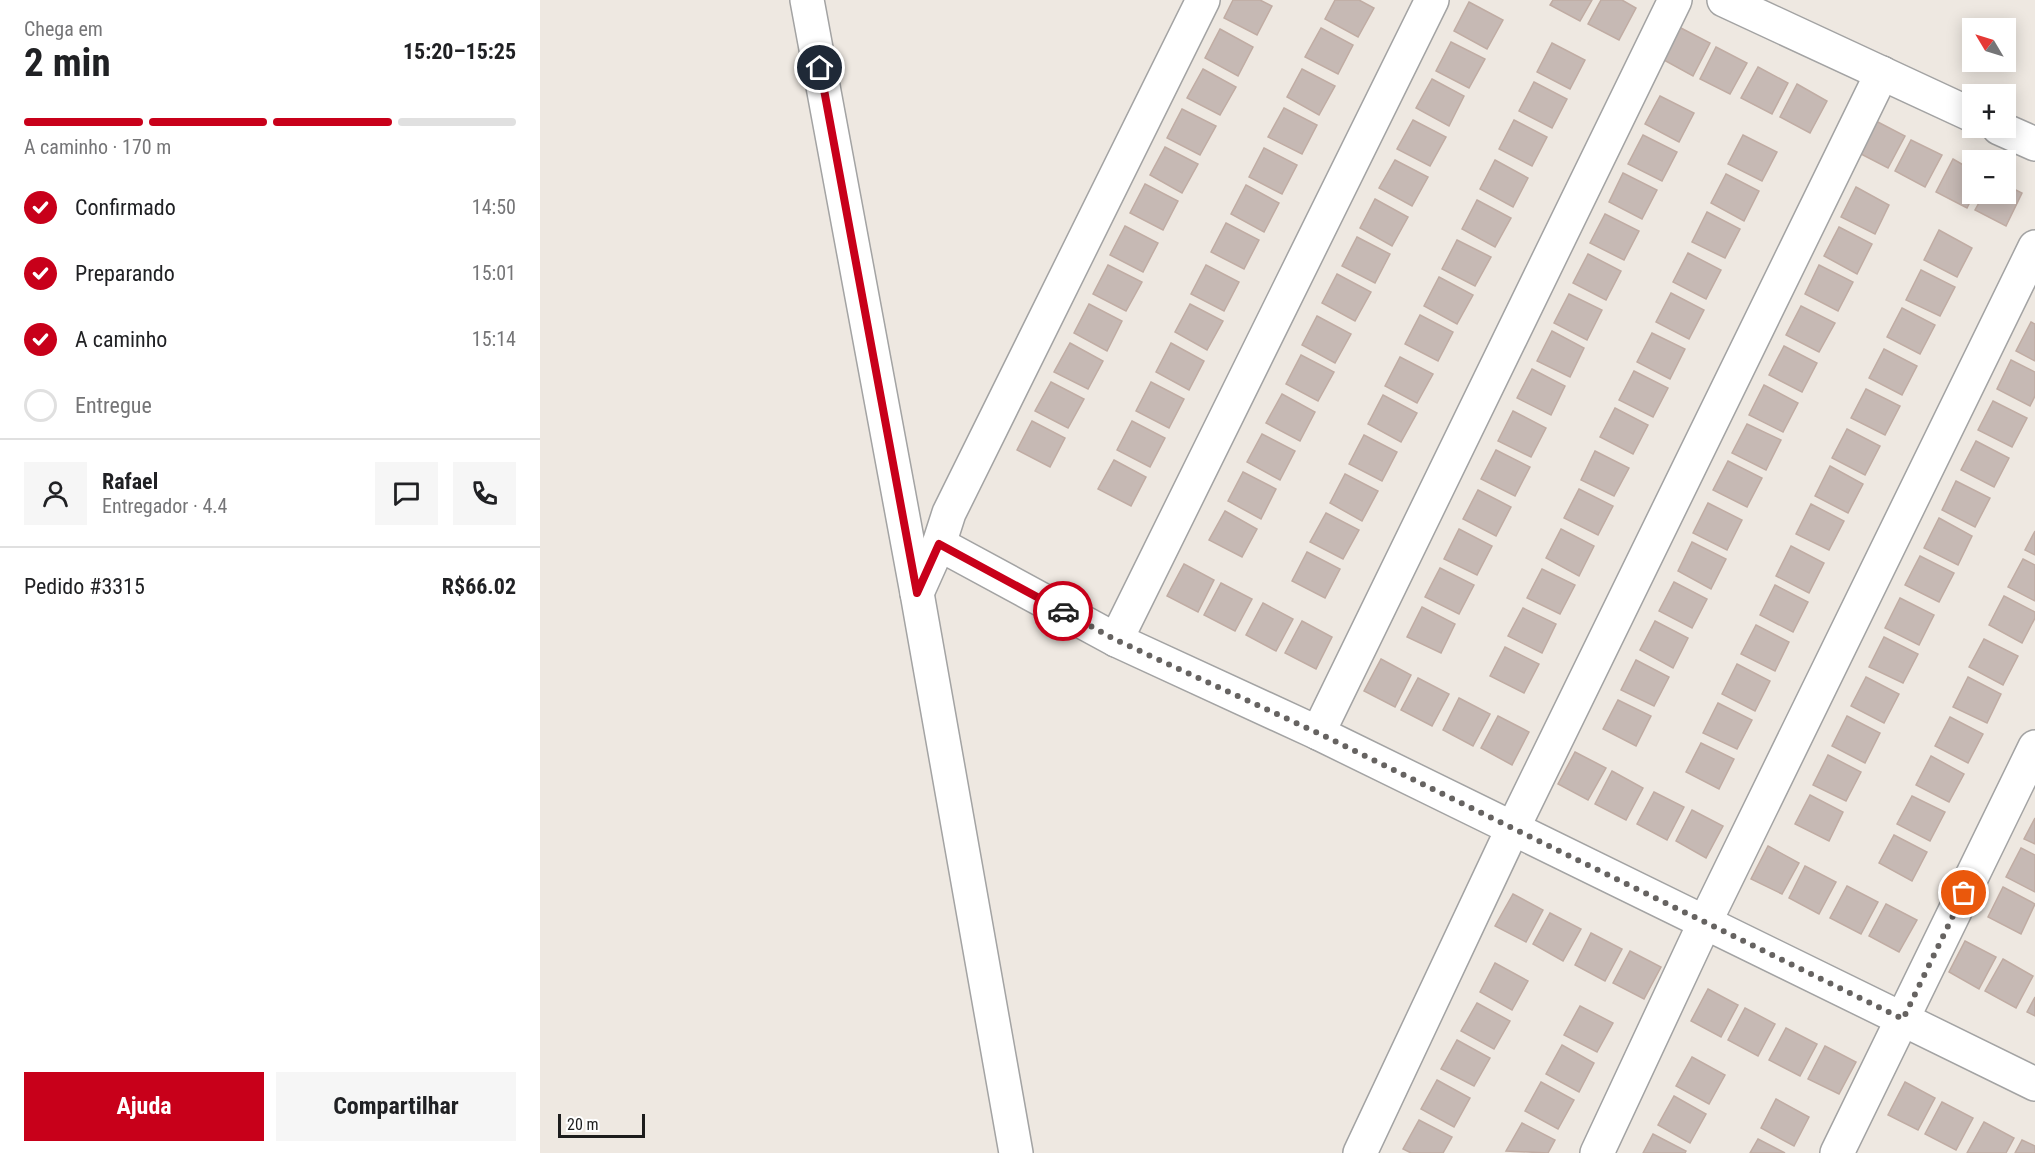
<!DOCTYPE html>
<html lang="pt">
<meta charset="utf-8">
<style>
body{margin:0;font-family:"Roboto Condensed",sans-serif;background:#f6f6f6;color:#202124;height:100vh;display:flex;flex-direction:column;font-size:22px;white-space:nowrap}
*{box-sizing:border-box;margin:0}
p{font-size:20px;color:#757577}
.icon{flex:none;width:33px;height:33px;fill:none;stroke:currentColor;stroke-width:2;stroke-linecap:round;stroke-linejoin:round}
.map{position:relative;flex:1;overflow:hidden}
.details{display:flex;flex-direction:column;background:#fff;width:540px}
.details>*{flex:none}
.needle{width:39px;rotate:308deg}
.controls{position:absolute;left:1422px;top:18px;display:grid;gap:12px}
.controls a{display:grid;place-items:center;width:54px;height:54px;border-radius:0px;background:#fff;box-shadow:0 3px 15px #0003;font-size:30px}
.scale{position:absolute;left:18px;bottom:15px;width:87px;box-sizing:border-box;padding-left:6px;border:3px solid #1c1c1c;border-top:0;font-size:16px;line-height:21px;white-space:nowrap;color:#1c1c1c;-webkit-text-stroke:4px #fff;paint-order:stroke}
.pin{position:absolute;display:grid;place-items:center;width:51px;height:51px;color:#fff;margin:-26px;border:3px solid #fff;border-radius:50%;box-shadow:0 2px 6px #0007}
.courier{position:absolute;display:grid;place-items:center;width:60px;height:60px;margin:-30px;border:4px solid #c8001a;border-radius:50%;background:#fff;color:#222;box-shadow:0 2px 8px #0007}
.headline em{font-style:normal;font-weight:700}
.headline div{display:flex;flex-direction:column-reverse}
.headline{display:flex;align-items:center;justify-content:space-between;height:102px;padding:0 24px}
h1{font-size:39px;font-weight:700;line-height:45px}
.bar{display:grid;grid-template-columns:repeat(4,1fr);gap:9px 6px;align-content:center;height:72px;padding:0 24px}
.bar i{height:8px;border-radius:4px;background:#e0e0e0}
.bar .active{background:#c8001a}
.bar p{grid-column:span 4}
.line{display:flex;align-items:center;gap:15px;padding:0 24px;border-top:2px solid #e0e0e0}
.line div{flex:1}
.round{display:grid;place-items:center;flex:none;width:63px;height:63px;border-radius:0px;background:#f6f6f6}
ol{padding:0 24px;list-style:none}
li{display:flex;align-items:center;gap:18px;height:66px}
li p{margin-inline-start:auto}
li .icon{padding:6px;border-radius:50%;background:#c8001a;color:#fff;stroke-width:4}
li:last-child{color:#757577}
li i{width:33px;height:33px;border:3px solid #e0e0e0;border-radius:50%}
.action{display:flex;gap:12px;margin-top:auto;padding:12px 24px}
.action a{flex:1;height:69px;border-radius:0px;background:#c8001a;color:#fff;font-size:24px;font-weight:700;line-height:69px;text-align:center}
.action a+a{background:#f6f6f6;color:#202124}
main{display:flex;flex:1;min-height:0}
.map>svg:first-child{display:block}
</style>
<main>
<section class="details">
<div class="headline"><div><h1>2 min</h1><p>Chega em</p></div><em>15:20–15:25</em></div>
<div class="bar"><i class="active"></i><i class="active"></i><i class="active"></i><i></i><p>A caminho · 170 m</p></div>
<ol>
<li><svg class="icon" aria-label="check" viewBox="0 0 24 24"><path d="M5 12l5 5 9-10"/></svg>Confirmado<p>14:50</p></li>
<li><svg class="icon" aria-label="check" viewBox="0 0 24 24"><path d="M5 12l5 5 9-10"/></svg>Preparando<p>15:01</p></li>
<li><svg class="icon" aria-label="check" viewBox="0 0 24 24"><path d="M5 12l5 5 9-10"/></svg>A caminho<p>15:14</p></li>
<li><i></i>Entregue</li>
</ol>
<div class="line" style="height:108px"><a class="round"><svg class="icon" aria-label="person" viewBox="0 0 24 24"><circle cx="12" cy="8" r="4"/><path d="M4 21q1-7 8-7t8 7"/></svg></a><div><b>Rafael</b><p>Entregador · 4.4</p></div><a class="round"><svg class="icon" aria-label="chat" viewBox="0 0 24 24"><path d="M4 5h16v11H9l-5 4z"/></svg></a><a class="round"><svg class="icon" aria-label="phone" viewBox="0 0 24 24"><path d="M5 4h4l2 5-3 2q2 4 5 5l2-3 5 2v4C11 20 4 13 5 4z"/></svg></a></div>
<div class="line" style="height:78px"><div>Pedido #3315</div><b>R$66.02</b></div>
<div class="action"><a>Ajuda</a><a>Compartilhar</a></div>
</section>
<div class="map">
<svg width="1495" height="1153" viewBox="0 0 1495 1153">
<rect width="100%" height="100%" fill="#eee8e1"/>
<g fill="#c6b9b4" stroke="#c0aca3" stroke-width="1.5">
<polygon points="693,0 720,0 732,6 717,35 684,18"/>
<polygon points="795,0 819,0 834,8 818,37 785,19"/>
<polygon points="1013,0 1052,0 1040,21 1010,5"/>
<polygon points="1061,0 1082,0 1096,8 1079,40 1048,24"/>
<polygon points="929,2 963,20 947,49 914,31"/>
<polygon points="1139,27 1170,43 1153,76 1122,59"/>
<polygon points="781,28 813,45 798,74 765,57"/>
<polygon points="680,29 713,47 698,76 665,58"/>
<polygon points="911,42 945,59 929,88 896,71"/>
<polygon points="1012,43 1045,60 1030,89 997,72"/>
<polygon points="1176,47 1207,63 1190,94 1160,79"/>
<polygon points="1218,67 1248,83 1232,114 1201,98"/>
<polygon points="663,69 696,87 680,115 647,98"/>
<polygon points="762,69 795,86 779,115 747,97"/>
<polygon points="892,79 924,96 909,126 876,108"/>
<polygon points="994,82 1027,99 1012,128 979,111"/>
<polygon points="1257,84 1287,101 1270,133 1240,117"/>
<polygon points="1120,96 1154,113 1139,142 1105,124"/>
<polygon points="744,108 777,125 762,154 728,137"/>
<polygon points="642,109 676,126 660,155 627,138"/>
<polygon points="873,120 906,137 890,166 857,149"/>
<polygon points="974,120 1007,137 992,166 959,149"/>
<polygon points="1334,120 1365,136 1348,168 1317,152"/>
<polygon points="1103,135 1137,152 1122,181 1088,164"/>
<polygon points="1203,135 1237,152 1222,181 1188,164"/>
<polygon points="1371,140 1402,155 1385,187 1355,171"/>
<polygon points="625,147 658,164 642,193 610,175"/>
<polygon points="724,148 757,165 742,194 709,177"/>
<polygon points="1413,159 1432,170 1434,194 1427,208 1396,192"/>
<polygon points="855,160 888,177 872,206 839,188"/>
<polygon points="955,160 988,178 973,207 940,189"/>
<polygon points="1083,173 1117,190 1102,219 1069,202"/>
<polygon points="1186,174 1219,191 1204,221 1171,203"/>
<polygon points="605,184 638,201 623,230 590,213"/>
<polygon points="706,185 739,203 724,232 691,214"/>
<polygon points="1466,185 1482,193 1466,226 1435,210 1444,194 1466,194"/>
<polygon points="1316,187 1349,205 1335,234 1301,217"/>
<polygon points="835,199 868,217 852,246 820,228"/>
<polygon points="937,200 971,218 955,247 922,229"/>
<polygon points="1167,212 1200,229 1185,258 1152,242"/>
<polygon points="1065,214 1099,231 1084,260 1050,243"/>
<polygon points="686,223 719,240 704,269 671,252"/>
<polygon points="585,226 618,243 603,272 570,255"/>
<polygon points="1299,227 1332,244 1317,274 1284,256"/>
<polygon points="1399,230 1432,248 1417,277 1384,260"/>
<polygon points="817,237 850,254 835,283 802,266"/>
<polygon points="917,240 951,257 935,286 902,269"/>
<polygon points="1148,253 1181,270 1166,299 1133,282"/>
<polygon points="1048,254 1081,271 1066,300 1033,283"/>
<polygon points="568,265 602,282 586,311 553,294"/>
<polygon points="666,265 699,282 684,311 651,294"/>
<polygon points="1279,265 1313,282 1298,311 1265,294"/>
<polygon points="1381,270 1415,287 1400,316 1366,300"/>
<polygon points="797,274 831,292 815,321 782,303"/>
<polygon points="899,277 933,295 917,324 884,306"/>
<polygon points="1131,293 1164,310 1149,339 1116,322"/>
<polygon points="1029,294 1062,310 1047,340 1014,323"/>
<polygon points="549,304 582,321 567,351 534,333"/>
<polygon points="650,304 683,321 667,350 635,332"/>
<polygon points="1261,306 1295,323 1279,352 1246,335"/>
<polygon points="1362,308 1395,325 1380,354 1347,337"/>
<polygon points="880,315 913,332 898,361 865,344"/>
<polygon points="777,316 811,334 795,363 762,345"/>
<polygon points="1491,322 1495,324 1495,361 1476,351"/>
<polygon points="1012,331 1044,348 1030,377 997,361"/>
<polygon points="1112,333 1145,349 1130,379 1097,362"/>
<polygon points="530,343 563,361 548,389 514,372"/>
<polygon points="631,343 664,361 649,390 616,372"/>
<polygon points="1244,346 1277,363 1262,392 1229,375"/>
<polygon points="1344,349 1377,366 1362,395 1329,378"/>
<polygon points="761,355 794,372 778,401 746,384"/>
<polygon points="860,357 893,374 877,403 845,386"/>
<polygon points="1471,360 1495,372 1495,396 1490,406 1457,389"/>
<polygon points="992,369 1025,386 1011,415 977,398"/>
<polygon points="1094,371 1128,388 1113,417 1079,400"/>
<polygon points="511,382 544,399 528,428 495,411"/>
<polygon points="611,382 644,399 629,428 596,411"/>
<polygon points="1224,385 1258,403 1243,432 1209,415"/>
<polygon points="1326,389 1360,406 1345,435 1311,418"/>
<polygon points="742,394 775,412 760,441 726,423"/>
<polygon points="843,395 877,413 861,442 828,424"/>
<polygon points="1453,401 1487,418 1472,447 1438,430"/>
<polygon points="1075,408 1108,425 1093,454 1060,437"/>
<polygon points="973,411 1006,428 991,457 958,441"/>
<polygon points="492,421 525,438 510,467 477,450"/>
<polygon points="592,421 625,438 610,467 577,450"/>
<polygon points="1207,424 1241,440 1226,470 1192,453"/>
<polygon points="1307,429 1340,446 1325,475 1292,458"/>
<polygon points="722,434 755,451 740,480 707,462"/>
<polygon points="824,435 857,452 842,481 809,464"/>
<polygon points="1436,441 1469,458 1454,487 1421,470"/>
<polygon points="956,450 990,467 975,496 941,479"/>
<polygon points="1055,451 1089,468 1074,496 1041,480"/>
<polygon points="574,460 606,477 591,506 558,489"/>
<polygon points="1188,461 1222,478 1207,507 1173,490"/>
<polygon points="1290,466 1323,484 1308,513 1275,496"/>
<polygon points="703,472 736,489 721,519 688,501"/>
<polygon points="805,474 838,491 822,521 790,503"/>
<polygon points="1416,481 1450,498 1435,527 1402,510"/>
<polygon points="1039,489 1073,506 1058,535 1024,518"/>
<polygon points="938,490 971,507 956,536 923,519"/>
<polygon points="1168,503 1202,520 1187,550 1153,533"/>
<polygon points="1271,504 1304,521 1289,550 1256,534"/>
<polygon points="685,511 717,529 702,557 669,540"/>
<polygon points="786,513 819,530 803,559 770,542"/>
<polygon points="1399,518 1432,536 1418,565 1384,548"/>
<polygon points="919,529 952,546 937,575 904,559"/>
<polygon points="1021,529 1054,546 1039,576 1006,558"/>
<polygon points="1495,531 1495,555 1485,550"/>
<polygon points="1152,542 1186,559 1171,589 1138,571"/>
<polygon points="1251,546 1284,563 1269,593 1236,576"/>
<polygon points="767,552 800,569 785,598 752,581"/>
<polygon points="1380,556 1414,573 1399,602 1365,585"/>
<polygon points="1483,559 1495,565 1495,601 1468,587"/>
<polygon points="644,564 674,580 658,612 627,596"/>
<polygon points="900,568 934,585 919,614 885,597"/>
<polygon points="1002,569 1035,585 1020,614 987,598"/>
<polygon points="1134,582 1167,599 1152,628 1119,611"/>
<polygon points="681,583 712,599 695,631 664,615"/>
<polygon points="1235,585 1268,602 1253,632 1220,615"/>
<polygon points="1464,596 1495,612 1495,618 1482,643 1449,625"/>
<polygon points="1360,598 1394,615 1379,645 1345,628"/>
<polygon points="723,603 753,619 736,651 706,635"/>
<polygon points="882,607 915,624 901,653 867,637"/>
<polygon points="983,608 1016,624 1002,653 968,636"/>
<polygon points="762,621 792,637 776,669 745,653"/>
<polygon points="1115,621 1148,638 1133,668 1100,650"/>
<polygon points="1216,625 1249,642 1235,671 1201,654"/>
<polygon points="1344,637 1378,654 1363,683 1329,667"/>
<polygon points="1444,639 1478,656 1463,685 1429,667"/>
<polygon points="965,647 999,664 984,693 950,676"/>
<polygon points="841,659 871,675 855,707 824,691"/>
<polygon points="1096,660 1129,677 1114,706 1081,690"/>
<polygon points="1197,664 1230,681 1215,711 1182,694"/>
<polygon points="1326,677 1359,694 1344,723 1311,706"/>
<polygon points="1428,677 1461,694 1447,723 1413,707"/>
<polygon points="878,678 909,694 892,726 861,710"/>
<polygon points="919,698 950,714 933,746 903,730"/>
<polygon points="1078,700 1111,716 1096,746 1063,729"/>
<polygon points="1178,703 1212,720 1197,749 1163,733"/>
<polygon points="958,716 989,732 972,765 941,748"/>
<polygon points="1307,716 1340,733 1325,763 1292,746"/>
<polygon points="1410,717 1443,734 1428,763 1395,746"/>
<polygon points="1161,743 1194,759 1179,789 1146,772"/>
<polygon points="1035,752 1066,768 1048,800 1018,784"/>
<polygon points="1288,755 1321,772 1306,801 1273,785"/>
<polygon points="1391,756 1424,774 1409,802 1376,785"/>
<polygon points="1072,771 1103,788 1086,820 1055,804"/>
<polygon points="1114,792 1144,807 1127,840 1097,824"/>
<polygon points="1270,795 1303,812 1289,841 1255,824"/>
<polygon points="1372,796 1405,812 1390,841 1357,824"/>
<polygon points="1152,810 1183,826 1166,858 1136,841"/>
<polygon points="1495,818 1495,844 1484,839"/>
<polygon points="1354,835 1387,852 1372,881 1339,863"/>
<polygon points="1228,846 1259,863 1242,894 1211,879"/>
<polygon points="1481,848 1495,855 1495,892 1466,877"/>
<polygon points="1265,866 1296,882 1279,914 1249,898"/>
<polygon points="1307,886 1338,902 1321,934 1290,918"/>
<polygon points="1463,887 1495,904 1481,934 1448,917"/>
<polygon points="973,894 1003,910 986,942 955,926"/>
<polygon points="1346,904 1377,920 1359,952 1329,936"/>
<polygon points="1010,913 1041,929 1023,961 993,944"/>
<polygon points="1051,933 1082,949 1065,981 1035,965"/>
<polygon points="1425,941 1456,957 1439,989 1409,972"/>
<polygon points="1090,951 1121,967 1104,999 1073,983"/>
<polygon points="1463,959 1493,976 1476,1008 1445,991"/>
<polygon points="955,963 988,981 972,1010 940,992"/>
<polygon points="1168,989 1198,1005 1181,1037 1151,1021"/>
<polygon points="1495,997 1495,1016 1487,1012"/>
<polygon points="937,1003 970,1021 954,1049 921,1031"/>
<polygon points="1040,1006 1073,1023 1057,1052 1024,1035"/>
<polygon points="1205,1008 1235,1024 1218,1056 1188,1040"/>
<polygon points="1246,1028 1277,1044 1260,1076 1229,1060"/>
<polygon points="917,1040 950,1058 934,1086 901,1069"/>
<polygon points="1022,1045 1054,1063 1039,1092 1006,1074"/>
<polygon points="1285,1046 1316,1062 1299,1094 1268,1079"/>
<polygon points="1152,1057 1185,1075 1169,1104 1136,1086"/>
<polygon points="897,1080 930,1098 914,1127 881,1109"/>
<polygon points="1001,1082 1034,1100 1018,1129 985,1111"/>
<polygon points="1365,1082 1395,1098 1378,1130 1348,1115"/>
<polygon points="1134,1096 1166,1114 1150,1143 1118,1125"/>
<polygon points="1236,1099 1269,1117 1254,1146 1221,1128"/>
<polygon points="1402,1102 1433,1118 1416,1150 1385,1134"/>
<polygon points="879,1120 912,1137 903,1153 871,1153 863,1149"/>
<polygon points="1444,1122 1474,1138 1466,1153 1427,1153"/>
<polygon points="982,1123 1015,1140 1008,1153 966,1151"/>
<polygon points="1113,1134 1146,1151 1145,1153 1103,1153"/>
<polygon points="1218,1139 1245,1153 1210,1153"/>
<polygon points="1482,1140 1495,1146 1495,1153 1475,1153"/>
</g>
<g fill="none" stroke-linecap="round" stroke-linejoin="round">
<g stroke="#a3a3a3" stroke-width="36">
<g id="minor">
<polyline points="267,0 377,593 476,1153"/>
<polyline points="1184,0 1432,115"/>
<polyline points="1459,128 1495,144"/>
<polyline points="399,544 409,513 663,0"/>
<polyline points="377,593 399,544 576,640 778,733 1495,1084"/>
<polyline points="576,640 892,0"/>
<polyline points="778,733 1135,0"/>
<polyline points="820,1153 973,828 1342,73"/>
<polyline points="1057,1153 1165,922 1495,247"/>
<polyline points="1297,1153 1495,747"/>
</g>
</g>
<use href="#minor" stroke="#fff" stroke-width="33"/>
</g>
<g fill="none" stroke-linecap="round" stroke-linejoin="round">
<polyline stroke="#666361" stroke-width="6" stroke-dasharray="0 10.8" points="523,611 576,640 778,733 1363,1019 1424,893"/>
<polyline stroke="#c8001a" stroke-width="8" points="280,68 377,593 399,544 523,611"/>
</g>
</svg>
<div class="controls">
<a><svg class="needle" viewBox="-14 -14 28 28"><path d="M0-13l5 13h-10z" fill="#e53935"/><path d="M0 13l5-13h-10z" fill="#757577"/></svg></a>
<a>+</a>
<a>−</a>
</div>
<div class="scale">20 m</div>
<div class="pin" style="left:1424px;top:893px;background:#ea580c"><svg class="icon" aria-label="bag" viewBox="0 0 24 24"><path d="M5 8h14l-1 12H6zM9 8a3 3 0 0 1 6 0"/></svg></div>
<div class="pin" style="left:280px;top:68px;background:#1f2937"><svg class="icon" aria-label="home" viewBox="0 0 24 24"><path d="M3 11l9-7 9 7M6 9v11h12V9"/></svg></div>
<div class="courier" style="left:523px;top:611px"><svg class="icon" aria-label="car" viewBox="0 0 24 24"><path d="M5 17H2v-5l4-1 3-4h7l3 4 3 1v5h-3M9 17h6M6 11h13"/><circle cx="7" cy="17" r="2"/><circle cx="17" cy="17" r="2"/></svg></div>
</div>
</main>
